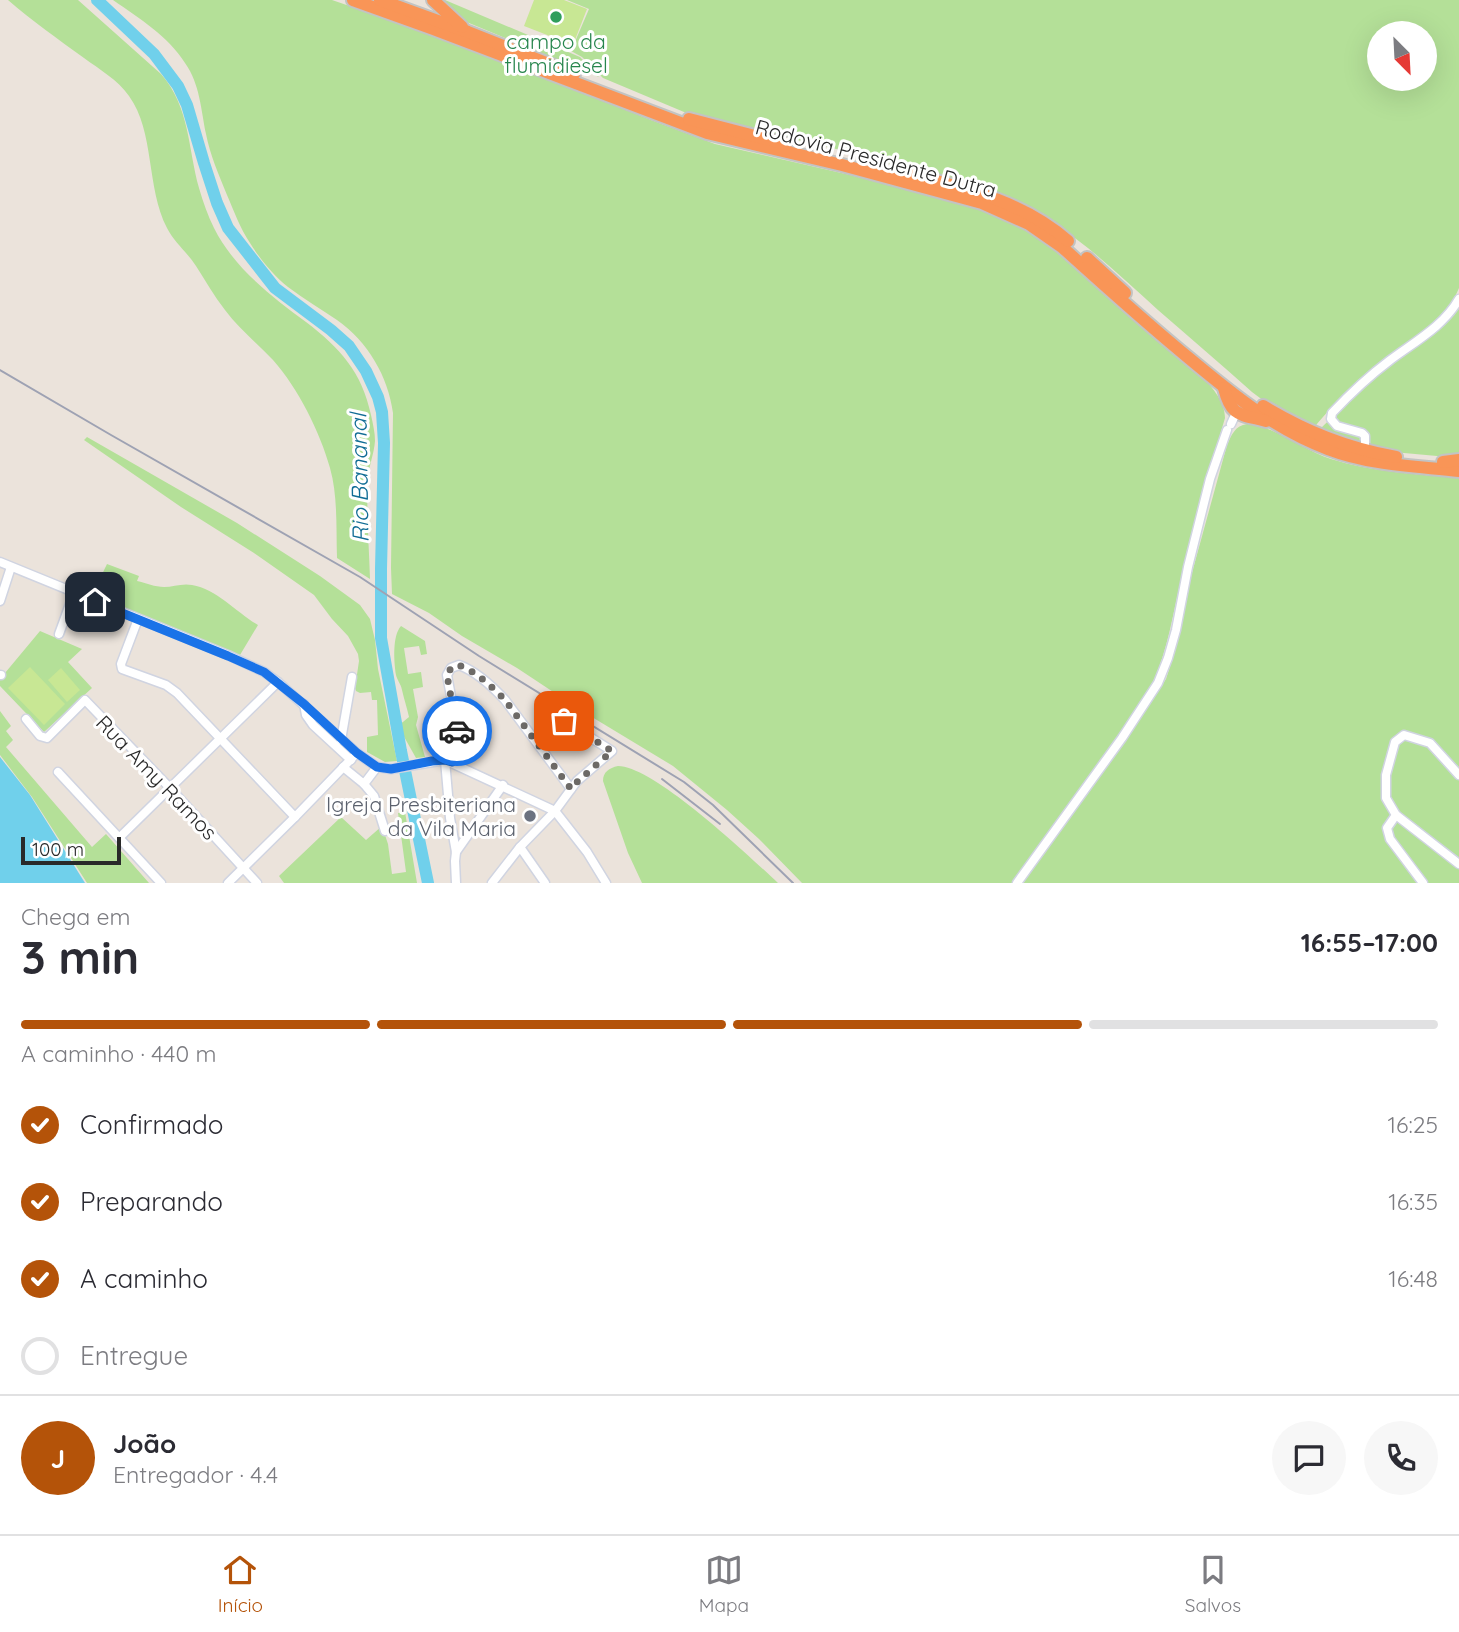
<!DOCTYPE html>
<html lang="pt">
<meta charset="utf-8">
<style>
body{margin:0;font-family:Quicksand,sans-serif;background:#f7f7f7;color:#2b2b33;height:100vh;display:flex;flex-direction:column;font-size:26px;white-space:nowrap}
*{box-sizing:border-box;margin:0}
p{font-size:23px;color:#7c7c81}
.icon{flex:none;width:38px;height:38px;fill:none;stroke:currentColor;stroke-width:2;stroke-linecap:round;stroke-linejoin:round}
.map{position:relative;height:883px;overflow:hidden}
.panel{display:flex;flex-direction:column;background:#fff;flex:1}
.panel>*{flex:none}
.needle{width:46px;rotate:156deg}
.buttons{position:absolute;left:1367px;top:21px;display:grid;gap:14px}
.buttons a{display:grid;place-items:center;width:70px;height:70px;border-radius:50%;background:#fff;box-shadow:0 7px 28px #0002;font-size:35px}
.scale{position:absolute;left:21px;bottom:18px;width:100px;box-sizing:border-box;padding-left:7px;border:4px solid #292929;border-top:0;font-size:19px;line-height:24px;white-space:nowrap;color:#292929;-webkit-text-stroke:5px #fff;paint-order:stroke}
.pin{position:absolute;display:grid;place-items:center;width:60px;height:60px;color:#fff;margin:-30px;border-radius:14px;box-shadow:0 4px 10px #0006}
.courier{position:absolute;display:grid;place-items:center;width:70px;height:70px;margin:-35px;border:5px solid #1a73e8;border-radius:50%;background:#fff;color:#222;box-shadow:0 2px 9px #0007}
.summary em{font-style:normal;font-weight:800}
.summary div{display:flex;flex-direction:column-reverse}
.summary{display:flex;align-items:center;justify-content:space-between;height:119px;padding:0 21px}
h1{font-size:46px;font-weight:800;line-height:52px}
.bar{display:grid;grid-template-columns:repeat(4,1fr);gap:10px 7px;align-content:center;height:84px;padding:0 21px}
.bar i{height:9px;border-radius:5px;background:#e1e1e2}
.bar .on{background:#b45309}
.bar p{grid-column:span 4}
.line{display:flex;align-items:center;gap:18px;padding:0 21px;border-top:2px solid #e1e1e2}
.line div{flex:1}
.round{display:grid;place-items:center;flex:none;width:74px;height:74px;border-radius:37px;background:#f7f7f7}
ol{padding:0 21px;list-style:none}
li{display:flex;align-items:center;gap:21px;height:77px}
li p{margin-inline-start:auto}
li .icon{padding:7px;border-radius:50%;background:#b45309;color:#fff;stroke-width:4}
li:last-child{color:#7c7c81}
li i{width:38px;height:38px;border:4px solid #e1e1e2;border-radius:50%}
.tabs{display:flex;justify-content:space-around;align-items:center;height:98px;border-top:2px solid #e1e1e2;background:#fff;font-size:19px;color:#7c7c81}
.tabs a{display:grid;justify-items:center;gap:4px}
.tabs .on{color:#b45309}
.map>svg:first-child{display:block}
</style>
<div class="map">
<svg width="1459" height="883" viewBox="0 0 1459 883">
<rect width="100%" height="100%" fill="#ebe3db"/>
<g fill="#b4e098" fill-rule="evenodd">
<path d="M8 0H78L161 74C190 107 188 149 199 188 203 202 208 216 214 228 234 268 271 296 306 322 340 348 362 372 371 415 373 424 375 433 375 441 374 454 369 465 368 478 366 511 369 545 370 579L337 558C336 529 338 496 330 468 320 432 298 388 273 360 257 343 239 329 225 310 214 296 205 280 196 266 187 252 174 242 167 228 146 187 155 132 129 96 118 80 99 69 84 58 58 39 32 21 8 0Z"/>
<path d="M113 0H332L469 47 651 120 715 144 850 175 982 209 1016 225 1035 235 1055 250 1198 372C1210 385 1225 400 1225 418 1209 473 1192 528 1180 584 1170 627 1166 662 1143 701L1013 883H802L759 839 727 810 673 766 582 711 517 668 462 636 429 613 392 594 391 568 393 413C388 376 368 342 337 320 321 309 304 299 288 287 273 275 260 259 250 243 240 228 234 211 227 195 219 175 210 155 206 134 201 110 200 84 185 63 168 36 139 18 113 0Z"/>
<polygon points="439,0 445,0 580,57 599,77 457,18"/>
<path d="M567 0H1459V288C1444 327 1397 349 1366 375 1346 391 1329 409 1313 429L1268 404 1252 392C1221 364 1189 337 1158 310 1115 271 1073 230 1021 204L913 170 863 156 817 144 728 126 684 112 603 78 582 57 571 51 589 9ZM1379 33H1424V79H1379Z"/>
<polygon points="1459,305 1459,458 1393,452 1318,431 1369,381 1444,324"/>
<path d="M1247 424C1271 424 1305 451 1331 459 1372 472 1417 474 1459 478V883H1022L1128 737 1166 679 1176 648 1187 591 1227 445C1232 434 1235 426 1247 424Z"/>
<polygon points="87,437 237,523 320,576 360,605 370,619 375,640 378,669 397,761 385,762 367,752 367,737 378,735 377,700 372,700 371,692 360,693 356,691 355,688 359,661 358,654 348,636 332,619 314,595 254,553 181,507 84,440"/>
<path d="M107 564 139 576 137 581C146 583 155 587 164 587 173 587 182 583 192 585 217 589 237 613 258 625L240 655 92 595Z"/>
<path d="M401 626 425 641 427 654 421 655 419 646 404 648 408 674 421 672 423 687 413 689 418 717 416 725 425 757 416 758 398 726 409 717C407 708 404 699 402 690 401 684 397 680 396 675 394 662 392 636 401 626Z"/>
<polygon points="40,631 82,649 68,662 92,688 44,732 0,686 0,679"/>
<polygon points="0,711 11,726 6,731 13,740 6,747 92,847 106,834 149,883 87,883 32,797 0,755"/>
<path d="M618 766C654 766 749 856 778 883H642L628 853 603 781C603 772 609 768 618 766Z"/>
<polygon points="405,812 417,883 284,883 279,876 341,817 366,840 382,826 388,844 392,874 406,872 398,813"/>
</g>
<g fill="#c8e794">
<polygon points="534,0 564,0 587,9 573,45 524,26"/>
<polygon points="30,667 65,704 44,725 8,688"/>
<polygon points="61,668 80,690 67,702 48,680"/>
</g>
<polygon fill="#70d0eb" points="0,757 30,795 85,883 0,883"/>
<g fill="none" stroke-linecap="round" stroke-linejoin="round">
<polyline stroke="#70d0eb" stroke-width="12" points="97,0 154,54 178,86 187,105 204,163 217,203 228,228 275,288 331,330 349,346 366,371 378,397 382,412 384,443 381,569 381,638 401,751 428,883"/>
<g stroke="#d0d4e1" stroke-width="11">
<g id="minor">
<polyline points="1231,424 1236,413"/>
<path d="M1365 451V436L1362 433 1337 426 1331 419 1332 413C1350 394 1369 376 1389 361 1414 342 1443 327 1459 299"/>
<polyline points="0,562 228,655 264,672 278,682 357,753 377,767 391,769 445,760 555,811 587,852 606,883"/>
<polyline points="0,601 11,567"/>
<polyline points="138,619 121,664 122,669 166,685 177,693 295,817"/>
<polyline points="59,634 74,593"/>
<polyline points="0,675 1,675"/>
<polyline points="304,704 306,715 313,725 351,760"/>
<polyline points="26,719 40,736 47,738 85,700 169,787 257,883"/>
<polyline points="341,740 352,677"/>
<polyline points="445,760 450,818 456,852 455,861 456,883"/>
<path d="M452 762 458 748 459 739 447 675 451 668 459 665C475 671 493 687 505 700L571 789"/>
<polyline points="343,767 364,784 374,796 385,831"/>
<polyline points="58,772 161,883"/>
<polyline points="1459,775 1430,743 1404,735 1395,742 1386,775 1386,798 1396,815 1459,864"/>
<polyline points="364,784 377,767"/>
<polyline points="1396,815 1387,828 1390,839 1423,883"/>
<polyline points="120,837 278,682"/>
<polyline points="520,847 545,883"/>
<polyline points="456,852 503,785"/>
<polyline points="228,883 295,817 357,753"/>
<polyline points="492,883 520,847 555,811 577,781 612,751 564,721"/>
<polyline points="1017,883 1122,738 1158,683 1168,658 1176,630 1188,567 1210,479 1227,430"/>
</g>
</g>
<g stroke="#c3c3c3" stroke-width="16">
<g id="highway">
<path d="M353 0 431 28 707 133 842 165 982 203 1029 224 1062 247C1104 285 1146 323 1190 359 1232 394 1276 430 1328 449 1370 465 1415 466 1459 471"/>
<polyline points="380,0 468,32 574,74"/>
<polyline points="433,0 462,27"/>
<polyline points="689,119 786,144"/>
<path d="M913 175C968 189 1024 202 1068 241"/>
<polyline points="1087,258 1125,293"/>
<path d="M1224 388C1231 417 1240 414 1266 421"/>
<path d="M1263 406C1307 432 1346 448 1396 457"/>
<polyline points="1443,462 1459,460"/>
</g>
</g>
<use href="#minor" stroke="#fff" stroke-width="8"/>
<use href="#highway" stroke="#f99557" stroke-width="12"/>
<g stroke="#9ea2b3" stroke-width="2">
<polyline points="0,370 111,435 360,577 479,656 684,782 713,805 793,883"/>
<polyline points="662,779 720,824"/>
</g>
</g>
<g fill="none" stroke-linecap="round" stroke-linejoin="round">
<path stroke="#6d6a67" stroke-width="7" stroke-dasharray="0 12.6" d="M457 731 447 675 451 668 458 665C476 671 492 687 505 700L571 789 578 781 612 751 564 721"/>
<polyline stroke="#1a73e8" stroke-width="9" points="95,602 228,656 264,672 304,704 357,753 377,767 391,769 432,761 445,760 452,762 458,748 457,731"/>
</g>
<circle fill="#2e9e5b" stroke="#fff" stroke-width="2.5" cx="556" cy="17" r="7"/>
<circle fill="#6b7280" stroke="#fff" stroke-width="2.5" cx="530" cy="816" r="7"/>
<g text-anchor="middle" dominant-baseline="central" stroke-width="6" stroke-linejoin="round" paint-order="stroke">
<g font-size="21" fill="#27864d" stroke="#fff">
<text x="556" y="41">campo da<tspan x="556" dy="24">flumidiesel</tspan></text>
</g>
<g font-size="21" fill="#292929" stroke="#fff">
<text transform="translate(876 158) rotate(15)">Rodovia Presidente Dutra</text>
<text transform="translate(157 777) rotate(46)">Rua Amy Ramos</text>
</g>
<g font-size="21" fill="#5b616d" stroke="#fff" text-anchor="end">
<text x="516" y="804">Igreja Presbiteriana<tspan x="516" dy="24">da Vila Maria</tspan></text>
</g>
<g font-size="23" font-style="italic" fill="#116d95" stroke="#fff">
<text transform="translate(359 478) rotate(-91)">Rio Bananal</text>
</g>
</g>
</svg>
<div class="buttons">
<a><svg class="needle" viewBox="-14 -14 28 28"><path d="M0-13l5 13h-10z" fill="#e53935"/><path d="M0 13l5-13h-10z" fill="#7c7c81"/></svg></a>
</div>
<div class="scale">100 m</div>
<div class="pin" style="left:564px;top:721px;background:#ea580c"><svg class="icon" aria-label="bag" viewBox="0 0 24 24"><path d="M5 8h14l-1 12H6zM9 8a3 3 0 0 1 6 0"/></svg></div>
<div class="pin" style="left:95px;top:602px;background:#1f2937"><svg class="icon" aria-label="home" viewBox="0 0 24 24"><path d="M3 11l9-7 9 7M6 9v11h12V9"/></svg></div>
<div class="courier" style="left:457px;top:731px"><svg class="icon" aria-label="car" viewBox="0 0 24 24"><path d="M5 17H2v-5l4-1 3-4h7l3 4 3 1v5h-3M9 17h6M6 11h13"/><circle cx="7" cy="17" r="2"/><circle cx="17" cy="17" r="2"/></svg></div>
</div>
<section class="panel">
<div class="summary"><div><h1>3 min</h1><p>Chega em</p></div><em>16:55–17:00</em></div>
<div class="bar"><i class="on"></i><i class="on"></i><i class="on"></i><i></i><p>A caminho · 440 m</p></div>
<ol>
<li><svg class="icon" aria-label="check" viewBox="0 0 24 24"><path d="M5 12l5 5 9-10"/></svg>Confirmado<p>16:25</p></li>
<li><svg class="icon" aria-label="check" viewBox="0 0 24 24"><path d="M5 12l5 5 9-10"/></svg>Preparando<p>16:35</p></li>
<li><svg class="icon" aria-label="check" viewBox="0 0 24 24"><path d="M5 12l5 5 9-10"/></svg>A caminho<p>16:48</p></li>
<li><i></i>Entregue</li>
</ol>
<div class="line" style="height:126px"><b class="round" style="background:#b45309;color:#fff">J</b><div><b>João</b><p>Entregador · 4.4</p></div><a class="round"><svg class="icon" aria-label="chat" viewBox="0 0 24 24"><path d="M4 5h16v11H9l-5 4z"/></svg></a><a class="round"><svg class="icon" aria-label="phone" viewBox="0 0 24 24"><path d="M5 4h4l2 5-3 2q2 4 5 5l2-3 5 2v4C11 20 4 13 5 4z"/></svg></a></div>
</section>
<nav class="tabs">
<a class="on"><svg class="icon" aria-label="home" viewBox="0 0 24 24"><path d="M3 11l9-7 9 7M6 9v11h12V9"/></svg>Início</a>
<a><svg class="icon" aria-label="map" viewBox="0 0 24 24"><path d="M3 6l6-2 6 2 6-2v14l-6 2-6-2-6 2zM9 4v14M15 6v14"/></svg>Mapa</a>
<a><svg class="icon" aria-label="saved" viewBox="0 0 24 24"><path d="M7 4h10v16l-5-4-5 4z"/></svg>Salvos</a>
</nav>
